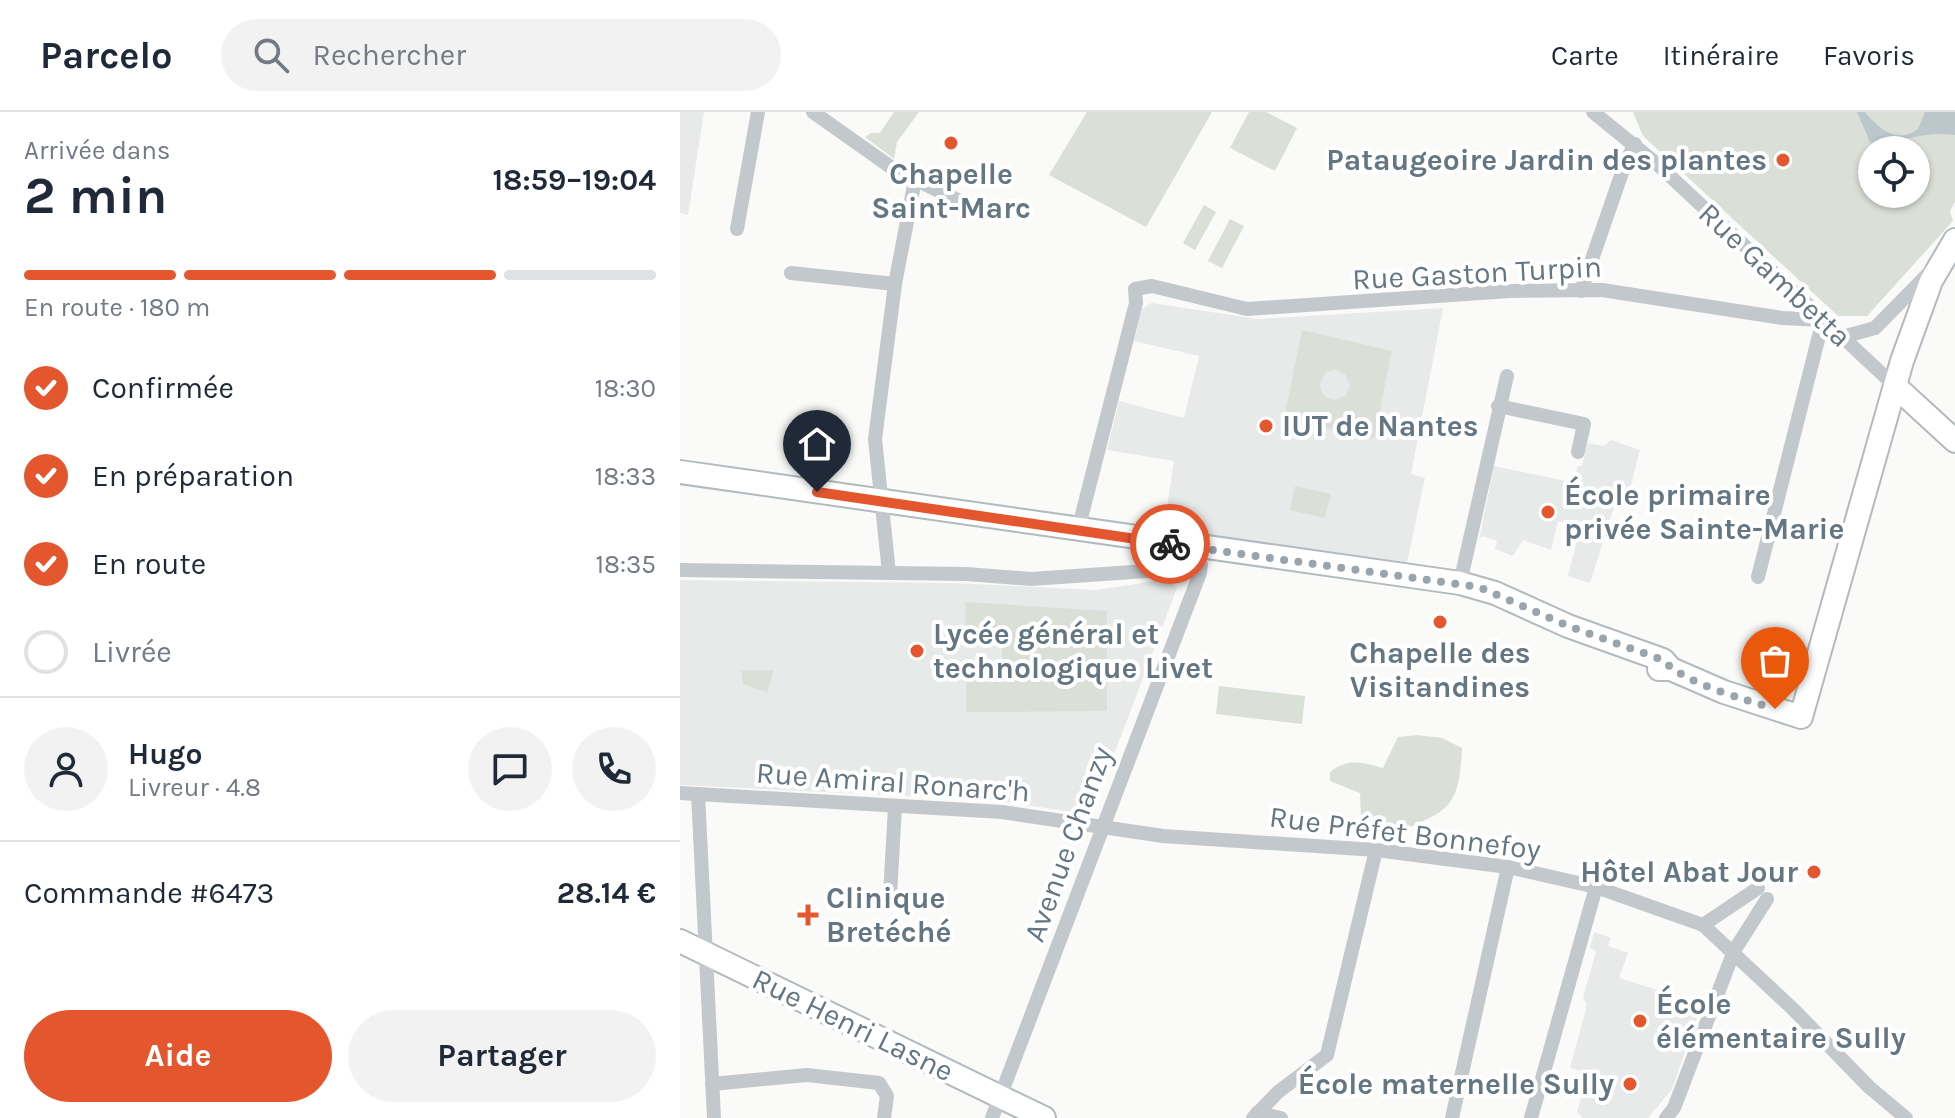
<!DOCTYPE html>
<html lang="fr">
<meta charset="utf-8">
<style>
body{margin:0;font-family:Karla,sans-serif;background:#f2f2f3;color:#1f2937;height:100vh;display:flex;flex-direction:column;font-size:30px;white-space:nowrap}
*{box-sizing:border-box;margin:0}
p{font-size:26px;color:#747a83}
.icon{flex:none;width:44px;height:44px;fill:none;stroke:currentColor;stroke-width:2;stroke-linecap:round;stroke-linejoin:round}
.map{position:relative;flex:1;overflow:hidden}
.details{display:flex;flex-direction:column;background:#fff;width:680px}
.details>*{flex:none}
.tools{position:absolute;left:1178px;top:24px;display:grid;gap:16px}
.tools a{display:grid;place-items:center;width:72px;height:72px;border-radius:50%;background:#fff;box-shadow:0 2px 6px #0004;font-size:40px}
.pin{position:absolute;display:grid;place-items:center;width:68px;height:68px;color:#fff;margin:-82px -34px;border-radius:50% 50% 50% 0;rotate:-45deg;box-shadow:0 0 8px #0007}
.pin .icon{rotate:45deg}
.courier{position:absolute;display:grid;place-items:center;width:80px;height:80px;margin:-40px;border:6px solid #e4572e;border-radius:50%;background:#fff;color:#222;box-shadow:0 2px 10px #0007}
.overview em{font-style:normal;font-weight:700}
.overview div{display:flex;flex-direction:column-reverse}
.overview{display:flex;align-items:center;justify-content:space-between;height:136px;padding:0 24px}
h1{font-size:52px;font-weight:700;line-height:60px}
.bar{display:grid;grid-template-columns:repeat(4,1fr);gap:12px 8px;align-content:center;height:96px;padding:0 24px}
.bar i{height:10px;border-radius:6px;background:#e0e1e3}
.bar .active{background:#e4572e}
.bar p{grid-column:span 4}
.line{display:flex;align-items:center;gap:20px;padding:0 24px;border-top:2px solid #e0e1e3}
.line div{flex:1}
.round{display:grid;place-items:center;flex:none;width:84px;height:84px;border-radius:42px;background:#f2f2f3}
ol{padding:0 24px;list-style:none}
li{display:flex;align-items:center;gap:24px;height:88px}
li p{margin-inline-start:auto}
li .icon{padding:8px;border-radius:50%;background:#e4572e;color:#fff;stroke-width:4}
li:last-child{color:#747a83}
li i{width:44px;height:44px;border:4px solid #e0e1e3;border-radius:50%}
.cta{display:flex;gap:16px;margin-top:auto;padding:16px 24px}
.cta a{flex:1;height:92px;border-radius:48px;background:#e4572e;color:#fff;font-size:32px;font-weight:700;line-height:92px;text-align:center}
.cta a+a{background:#f2f2f3;color:#1f2937}
header{display:flex;align-items:center;gap:48px;box-sizing:border-box;height:112px;padding:0 40px;background:#fff;border-bottom:2px solid #e0e1e3}
header strong{font-size:38px}
nav{display:flex;gap:44px;margin-inline-start:auto;font-size:28px}
.search{width:560px;height:72px;background:#f2f2f3;display:flex;align-items:center;gap:20px;box-sizing:border-box;padding:0 28px;border-radius:44px;color:#747a83;font-size:30px}
main{display:flex;flex:1;min-height:0}
.map>svg:first-child{display:block}
</style>
<header>
<strong>Parcelo</strong>
<div class="search"><svg class="icon" aria-label="search" viewBox="0 0 24 24"><circle cx="10" cy="10" r="6"/><path d="M15 15l6 6"/></svg>Rechercher</div>
<nav><a>Carte</a><a>Itinéraire</a><a>Favoris</a></nav>
</header>
<main>
<section class="details">
<div class="overview"><div><h1>2 min</h1><p>Arrivée dans</p></div><em>18:59–19:04</em></div>
<div class="bar"><i class="active"></i><i class="active"></i><i class="active"></i><i></i><p>En route · 180 m</p></div>
<ol>
<li><svg class="icon" aria-label="check" viewBox="0 0 24 24"><path d="M5 12l5 5 9-10"/></svg>Confirmée<p>18:30</p></li>
<li><svg class="icon" aria-label="check" viewBox="0 0 24 24"><path d="M5 12l5 5 9-10"/></svg>En préparation<p>18:33</p></li>
<li><svg class="icon" aria-label="check" viewBox="0 0 24 24"><path d="M5 12l5 5 9-10"/></svg>En route<p>18:35</p></li>
<li><i></i>Livrée</li>
</ol>
<div class="line" style="height:144px"><a class="round"><svg class="icon" aria-label="person" viewBox="0 0 24 24"><circle cx="12" cy="8" r="4"/><path d="M4 21q1-7 8-7t8 7"/></svg></a><div><b>Hugo</b><p>Livreur · 4.8</p></div><a class="round"><svg class="icon" aria-label="chat" viewBox="0 0 24 24"><path d="M4 5h16v11H9l-5 4z"/></svg></a><a class="round"><svg class="icon" aria-label="phone" viewBox="0 0 24 24"><path d="M5 4h4l2 5-3 2q2 4 5 5l2-3 5 2v4C11 20 4 13 5 4z"/></svg></a></div>
<div class="line" style="height:104px"><div>Commande #6473</div><b>28.14 €</b></div>
<div class="cta"><a>Aide</a><a>Partager</a></div>
</section>
<div class="map">
<svg width="1275" height="1006" viewBox="0 0 1275 1006">
<rect width="100%" height="100%" fill="#fafaf8"/>
<g fill="#e8e9e9">
<polygon points="0,0 24,0 8,103 0,101"/>
<polygon points="471,191 578,207 763,196 731,362 745,366 727,451 484,416 494,349 427,338 439,289 504,306 519,244 454,229 462,197"/>
<polygon points="931,328 960,338 947,389 936,389 910,471 888,464 900,416 878,409 871,438 843,428 833,444 815,437 817,429 802,424 799,428 814,354 891,370 898,354 902,354 908,331 924,334"/>
<polygon points="489,467 497,476 413,698 405,702 313,688 0,673 0,468 274,471 416,478"/>
<polygon points="914,820 931,826 928,834 948,841 939,866 1022,892 992,977 968,1006 903,1006 897,1000 908,961 890,956 907,893 903,886 916,839 910,836"/>
</g>
<g fill="#dadfd7" fill-rule="evenodd">
<polygon points="214,0 239,0 217,30 214,47 185,25 191,21 200,21"/>
<polygon points="407,0 532,0 466,115 369,63"/>
<polygon points="569,0 586,0 617,16 595,59 550,36"/>
<path d="M953 0H1275V90L1270 99 1273 109 1187 204H1158L963 24ZM1192 38H1236V82H1192Z"/>
<polygon points="524,93 536,100 515,138 503,131"/>
<polygon points="550,107 564,114 542,156 528,149"/>
<path d="M622 218 712 239 694 326 604 307ZM655 257 665 262 670 273 665 284 655 288 644 284 639 273 645 261Z"/>
<polygon points="615,374 651,382 645,406 610,398"/>
<polygon points="285,490 427,499 427,599 286,600 286,565 323,564 322,529 286,529"/>
<polygon points="61,558 94,558 87,580 63,572"/>
<polygon points="539,574 625,584 622,612 536,602"/>
<path d="M738 623 762 626 782 636C779 703 765 697 712 724L681 705 680 681 650 669V660C667 646 682 650 703 656L718 625Z"/>
</g>
<path fill="#bbc7cb" d="M1177 0H1185C1199 17 1217 33 1238 17L1245 0H1275V23C1244 18 1220 32 1190 30Z"/>
<g fill="none" stroke-linecap="round" stroke-linejoin="round">
<g stroke="#b3babf" stroke-width="26">
<g id="secondary">
<polyline points="1215,274 1275,329"/>
<polyline points="0,360 780,471 815,481 888,514 983,548 991,557"/>
<polyline points="979,557 991,557 1044,580 1121,605 1222,249 1251,169 1275,128"/>
<polyline points="0,829 364,1006"/>
</g>
</g>
<g stroke="#c3c8cc" stroke-width="14">
<polyline points="133,0 215,58 280,89"/>
<polyline points="913,0 977,52 1215,274"/>
<polyline points="57,117 78,0"/>
<polyline points="111,161 215,172"/>
<polyline points="901,179 946,49 955,32"/>
<polyline points="1162,225 1195,216 1250,160"/>
<polyline points="818,294 904,312 898,340"/>
<polyline points="398,418 456,191 455,177 472,174 567,197 830,179 922,178 1102,206 1143,208"/>
<polyline points="0,458 286,462 351,467 496,457 507,449 515,436"/>
<polyline points="209,461 195,327 215,172 235,68"/>
<polyline points="1078,465 1143,208"/>
<polyline points="780,471 827,264"/>
<polyline points="0,681 322,700 483,724 696,738 828,755 916,775 1023,813 1113,897 1189,975 1226,1006"/>
<polyline points="18,682 34,1006"/>
<polyline points="210,783 215,695"/>
<polyline points="1023,813 1078,776"/>
<polyline points="32,972 127,963 199,971 207,984 204,1006"/>
<polyline points="577,1001 601,1006"/>
<polyline points="312,1006 520,461 521,453 515,436"/>
<polyline points="573,1006 598,980 647,943 696,738"/>
<polyline points="772,1006 828,755"/>
<polyline points="851,1006 916,775"/>
<polyline points="986,1006 994,996 1054,839 1087,787"/>
</g>
<use href="#secondary" stroke="#fff" stroke-width="22"/>
</g>
<g fill="none" stroke-linecap="round" stroke-linejoin="round">
<path stroke="#99a4ac" stroke-width="8" stroke-dasharray="0 14.4" d="M490 432 799 475 888 514 983 548C1005 572 1064 587 1095 597"/>
<polyline stroke="#e4572e" stroke-width="10" points="137,380 490,432"/>
</g>
<g fill="#e4572e" stroke="#fff" stroke-width="3">
<circle cx="271" cy="31" r="8"/>
<circle cx="1103" cy="48" r="8"/>
<circle cx="586" cy="314" r="8"/>
<circle cx="868" cy="400" r="8"/>
<circle cx="760" cy="510" r="8"/>
<circle cx="237" cy="539" r="8"/>
<circle cx="1134" cy="760" r="8"/>
<path d="M124 791h8v8h8v8h-8v8h-8v-8h-8v-8h8z"/>
<circle cx="960" cy="909" r="8"/>
<circle cx="950" cy="972" r="8"/>
</g>
<g text-anchor="middle" dominant-baseline="central" stroke-width="8" stroke-linejoin="round" paint-order="stroke">
<g font-size="30" font-weight="bold" fill="#657683" stroke="#fff" text-anchor="start">
<text x="1087" y="48" text-anchor="end">Pataugeoire Jardin des plantes</text>
<text x="271" y="62" text-anchor="middle">Chapelle<tspan x="271" dy="34">Saint-Marc</tspan></text>
<text x="602" y="314">IUT de Nantes</text>
<text x="884" y="383">École primaire<tspan x="884" dy="34">privée Sainte-Marie</tspan></text>
<text x="253" y="522">Lycée général et<tspan x="253" dy="34">technologique Livet</tspan></text>
<text x="760" y="541" text-anchor="middle">Chapelle des<tspan x="760" dy="34">Visitandines</tspan></text>
<text x="1118" y="760" text-anchor="end">Hôtel Abat Jour</text>
<text x="146" y="786">Clinique<tspan x="146" dy="34">Bretéché</tspan></text>
<text x="976" y="892">École<tspan x="976" dy="34">élémentaire Sully</tspan></text>
<text x="934" y="972" text-anchor="end">École maternelle Sully</text>
</g>
<g font-size="30" fill="#657683" stroke="#fff">
<text transform="translate(797 161) rotate(-3)">Rue Gaston Turpin</text>
<text transform="translate(1095 163) rotate(43)">Rue Gambetta</text>
<text transform="translate(213 670) rotate(4)">Rue Amiral Ronarc'h</text>
<text transform="translate(725 721) rotate(7)">Rue Préfet Bonnefoy</text>
<text transform="translate(388 732) rotate(-70)">Avenue Chanzy</text>
<text transform="translate(173 913) rotate(26)">Rue Henri Lasne</text>
</g>
</g>
</svg>
<div class="tools">
<a><svg class="icon" aria-label="locate" viewBox="0 0 24 24"><circle cx="12" cy="12" r="6"/><path d="M12 2v4M12 18v4M2 12h4M18 12h4"/></svg></a>
</div>
<div class="pin" style="left:1095px;top:597px;background:#ea580c"><svg class="icon" aria-label="bag" viewBox="0 0 24 24"><path d="M5 8h14l-1 12H6zM9 8a3 3 0 0 1 6 0"/></svg></div>
<div class="pin" style="left:137px;top:380px;background:#1f2937"><svg class="icon" aria-label="home" viewBox="0 0 24 24"><path d="M3 11l9-7 9 7M6 9v11h12V9"/></svg></div>
<div class="courier" style="left:490px;top:432px"><svg class="icon" aria-label="bike" viewBox="0 0 24 24"><circle cx="6" cy="16" r="4"/><circle cx="18" cy="16" r="4"/><path d="M6 16l4-8h5l3 8M10 8l3 8H6M13 5h3"/></svg></div>
</div>
</main>
